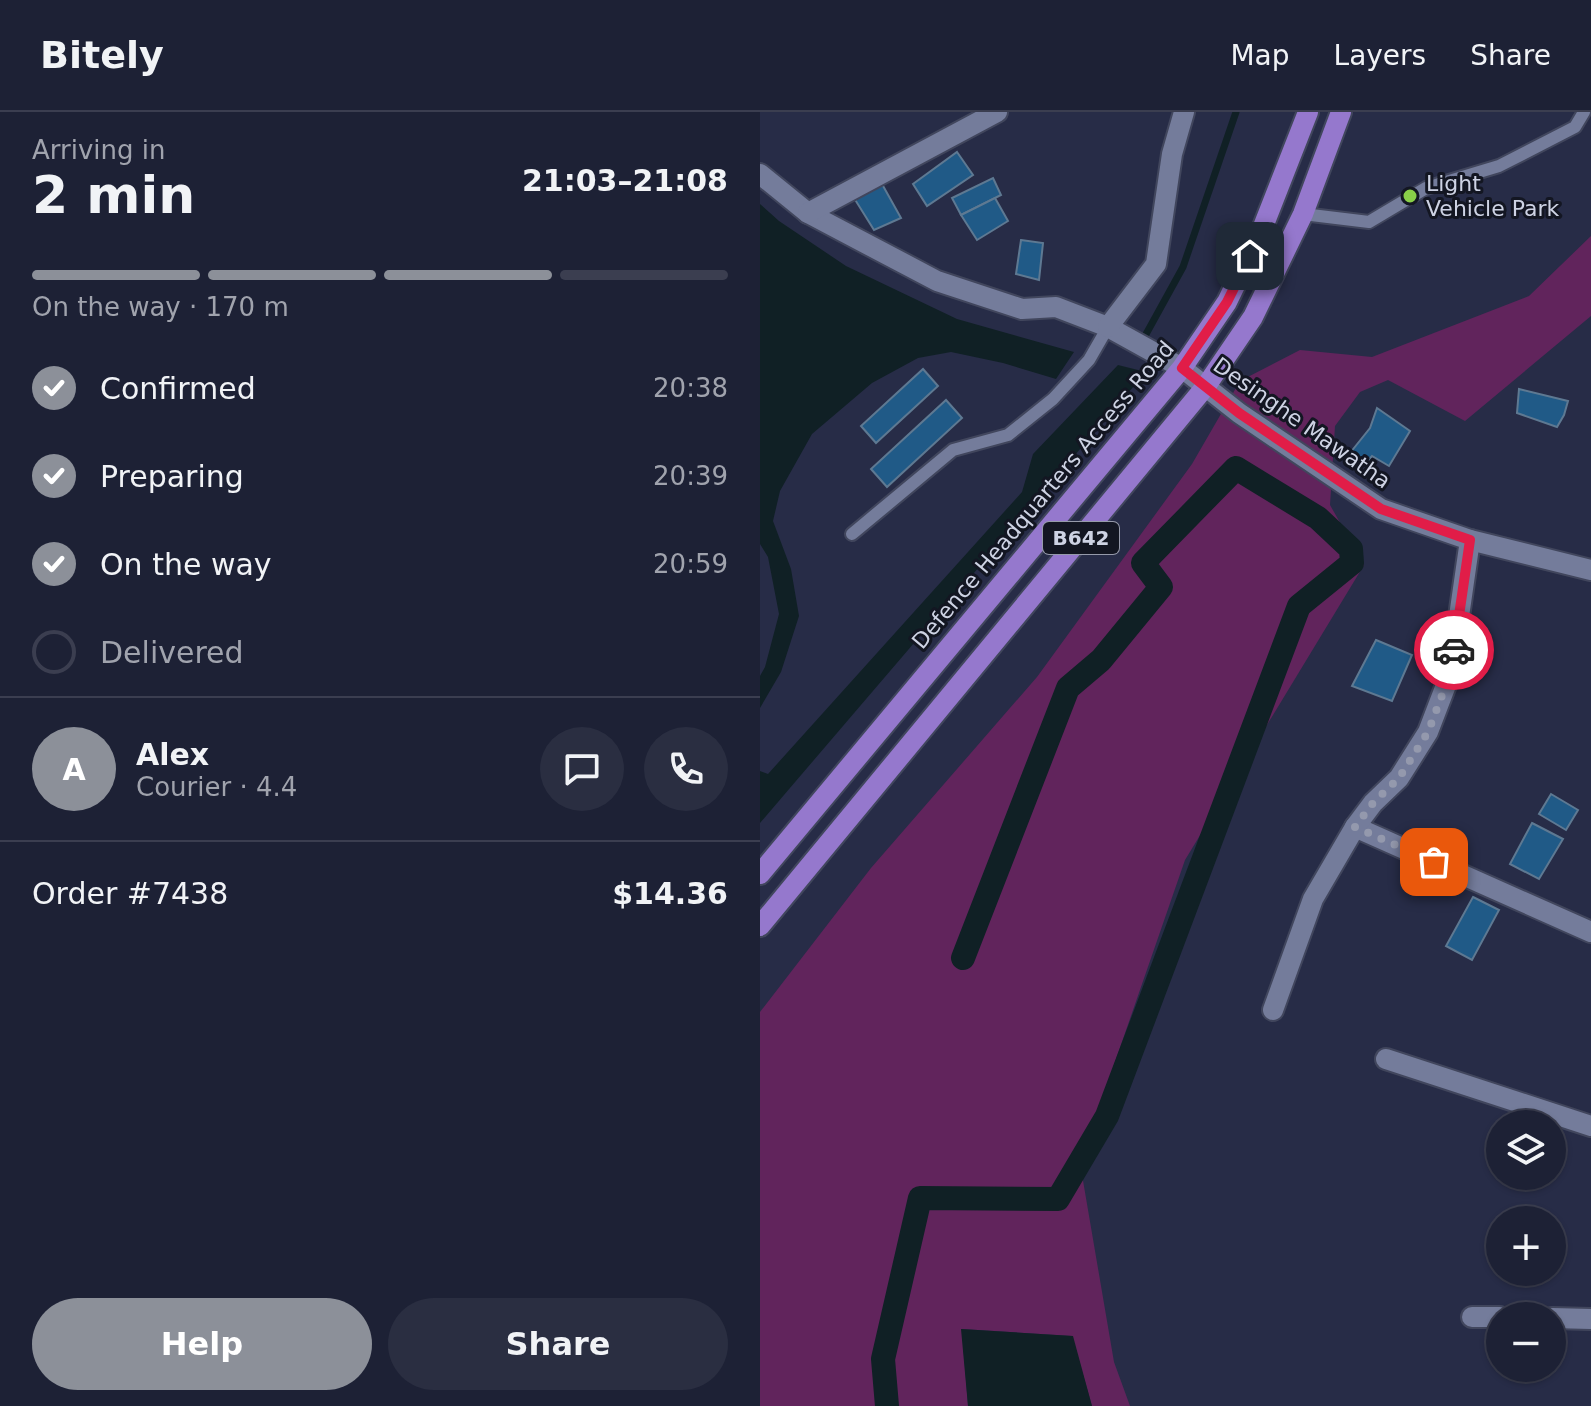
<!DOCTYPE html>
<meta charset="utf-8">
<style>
body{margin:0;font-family:"DejaVu Sans",sans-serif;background:#2a2e41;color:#f1f3f6;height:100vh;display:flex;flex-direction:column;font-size:30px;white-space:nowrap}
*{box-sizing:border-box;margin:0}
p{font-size:26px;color:#a0a3ad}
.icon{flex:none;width:44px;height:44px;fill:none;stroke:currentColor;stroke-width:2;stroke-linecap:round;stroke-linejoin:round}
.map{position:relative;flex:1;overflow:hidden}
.sheet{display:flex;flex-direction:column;background:#1d2135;width:760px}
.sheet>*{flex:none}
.controls{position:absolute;left:726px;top:998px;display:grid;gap:16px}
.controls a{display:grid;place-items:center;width:80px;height:80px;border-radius:50%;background:#1d2135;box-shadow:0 2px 6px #0004,0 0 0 2px #3b3e50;font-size:40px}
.pin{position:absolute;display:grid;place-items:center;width:68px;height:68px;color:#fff;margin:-34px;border-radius:16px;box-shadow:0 4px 12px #0006}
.courier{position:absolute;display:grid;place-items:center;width:80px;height:80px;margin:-40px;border:6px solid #e11d48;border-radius:50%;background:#fff;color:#222;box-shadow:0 2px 10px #0007}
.overview em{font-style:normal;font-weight:700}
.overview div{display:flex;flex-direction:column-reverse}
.overview{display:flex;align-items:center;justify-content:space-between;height:136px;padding:0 32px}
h1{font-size:52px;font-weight:700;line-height:60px}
.bar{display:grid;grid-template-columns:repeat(4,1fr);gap:12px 8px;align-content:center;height:96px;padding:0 32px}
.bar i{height:10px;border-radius:6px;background:#3b3e50}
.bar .current{background:#8c9099}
.bar p{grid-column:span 4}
.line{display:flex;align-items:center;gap:20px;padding:0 32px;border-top:2px solid #3b3e50}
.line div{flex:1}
.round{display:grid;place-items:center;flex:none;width:84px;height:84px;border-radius:42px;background:#2a2e41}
ol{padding:0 32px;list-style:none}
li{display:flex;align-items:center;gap:24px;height:88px}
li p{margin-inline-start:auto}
li .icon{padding:8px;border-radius:50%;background:#8c9099;color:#fff;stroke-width:4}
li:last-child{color:#a0a3ad}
li i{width:44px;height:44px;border:4px solid #3b3e50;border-radius:50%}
.button{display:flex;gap:16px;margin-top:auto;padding:16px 32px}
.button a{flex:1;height:92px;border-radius:48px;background:#8c9099;color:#fff;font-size:32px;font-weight:700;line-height:92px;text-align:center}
.button a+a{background:#2a2e41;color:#f1f3f6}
header{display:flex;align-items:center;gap:48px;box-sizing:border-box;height:112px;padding:0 40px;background:#1d2135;border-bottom:2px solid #3b3e50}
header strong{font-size:38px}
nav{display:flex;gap:44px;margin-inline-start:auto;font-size:28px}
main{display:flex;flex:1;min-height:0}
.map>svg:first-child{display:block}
</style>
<header>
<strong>Bitely</strong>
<nav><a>Map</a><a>Layers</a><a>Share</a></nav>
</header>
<main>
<section class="sheet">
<div class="overview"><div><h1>2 min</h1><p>Arriving in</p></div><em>21:03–21:08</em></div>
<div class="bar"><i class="current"></i><i class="current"></i><i class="current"></i><i></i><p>On the way · 170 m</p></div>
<ol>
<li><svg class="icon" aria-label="check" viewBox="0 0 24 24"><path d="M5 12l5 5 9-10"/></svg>Confirmed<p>20:38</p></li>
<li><svg class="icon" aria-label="check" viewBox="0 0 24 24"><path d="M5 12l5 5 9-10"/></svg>Preparing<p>20:39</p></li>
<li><svg class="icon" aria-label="check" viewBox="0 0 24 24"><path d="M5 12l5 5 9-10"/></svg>On the way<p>20:59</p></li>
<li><i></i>Delivered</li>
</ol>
<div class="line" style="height:144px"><b class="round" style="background:#8c9099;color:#fff">A</b><div><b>Alex</b><p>Courier · 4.4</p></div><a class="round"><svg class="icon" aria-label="chat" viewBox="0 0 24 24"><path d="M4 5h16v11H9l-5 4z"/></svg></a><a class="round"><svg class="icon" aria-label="phone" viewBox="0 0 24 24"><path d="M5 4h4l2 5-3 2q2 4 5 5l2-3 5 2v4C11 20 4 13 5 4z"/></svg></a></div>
<div class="line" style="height:104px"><div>Order #7438</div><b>$14.36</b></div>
<div class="button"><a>Help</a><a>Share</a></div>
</section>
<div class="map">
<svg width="831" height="1294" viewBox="0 0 831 1294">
<rect width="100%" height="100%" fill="#272c47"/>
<polygon fill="#61245c" points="831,124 831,204 705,309 628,268 600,280 575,314 570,393 604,453 425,748 320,1051 354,1250 370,1294 332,1294 312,1224 202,1217 208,1294 0,1294 0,900 111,756 277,565 432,352 480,269 540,238 612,245 769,184"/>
<g fill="#102025">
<polygon points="0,92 19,109 86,154 197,207 314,240 296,267 243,251 191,240 158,246 112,271 52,322 20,379 13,409 31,457 39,504 21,560 0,596 0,564 5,555 19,502 8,445 0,432"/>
<polygon points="358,253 386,260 0,711 0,659 8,662 262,380 273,342"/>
<polygon points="201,1217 313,1224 332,1294 208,1294"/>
</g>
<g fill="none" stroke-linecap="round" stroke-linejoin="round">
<polyline stroke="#102025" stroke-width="7" points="385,224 423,155 476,0"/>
<polyline stroke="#102025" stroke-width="24" points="127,1294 123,1247 160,1086 298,1087 347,1004 539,494 592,451 591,437 558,406 476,356 383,451 401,475 341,548 308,576 203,846"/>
</g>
<g fill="#205a87" stroke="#5e7992" stroke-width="2">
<polygon points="197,40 213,63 167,94 153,72"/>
<polygon points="233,66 241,83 201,103 192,86"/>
<polygon points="122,72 141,106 114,118 94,86"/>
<polygon points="235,86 248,109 217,128 201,103"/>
<polygon points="261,128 283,131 279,168 256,162"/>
<polygon points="163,257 178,274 116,331 101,314"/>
<polygon points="759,277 808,289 804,303 797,315 757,301"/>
<polygon points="186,288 202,306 127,375 111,357"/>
<polygon points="617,296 650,319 629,354 612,344 604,353 590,341 610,316"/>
<polygon points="616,528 652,543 632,589 592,574"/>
<polygon points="791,682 818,698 806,718 779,702"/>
<polygon points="772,711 803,727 779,767 750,752"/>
<polygon points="713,785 739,798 712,848 686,834"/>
</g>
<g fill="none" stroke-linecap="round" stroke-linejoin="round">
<g stroke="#41465d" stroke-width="16">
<g id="service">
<polyline points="543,102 609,110 666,76 739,54 815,15 824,0"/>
<polyline points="92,422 193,338 248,323 293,287 329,248 348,215"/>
</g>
</g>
<g stroke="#41465d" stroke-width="24">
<g id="minor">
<polyline points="0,62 48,101 177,169 262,197 296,195 348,215 422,256 479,301 621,397 710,428 831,458"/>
<polyline points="48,101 237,0"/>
<polyline points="348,215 396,152 412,42 424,0"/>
<polyline points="595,715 831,820"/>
<polyline points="513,898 553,787 595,715 613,691 639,666 668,620 691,560 710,428"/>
<polyline points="626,947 831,1014"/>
<polyline points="712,1205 740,1205"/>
<polyline points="792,1206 831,1207"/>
</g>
</g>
<g stroke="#41465d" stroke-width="24">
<g id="primary">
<polyline points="0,762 422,256 467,190 501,120 548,0"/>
<polyline points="0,814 446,274 493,205 543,102 581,0"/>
</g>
</g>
<use href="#service" stroke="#747c9b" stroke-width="12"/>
<use href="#minor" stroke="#747c9b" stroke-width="20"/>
<use href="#primary" stroke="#9578cd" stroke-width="20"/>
</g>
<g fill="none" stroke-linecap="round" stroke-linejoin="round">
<polyline stroke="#9499ad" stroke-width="8" stroke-dasharray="0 14.4" points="674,750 595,715 613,691 639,666 668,620 691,560 694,538"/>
<polyline stroke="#e11d48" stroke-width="10" points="490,144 467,190 422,256 479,301 621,397 710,428 694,538"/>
</g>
<circle fill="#89cf48" stroke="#131622" stroke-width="3" cx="650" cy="84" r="8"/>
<g text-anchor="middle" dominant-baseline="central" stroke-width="6" stroke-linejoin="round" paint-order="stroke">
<rect fill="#131622" stroke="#969aaa" stroke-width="2" x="283" y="410" width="76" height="32" rx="6"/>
<g font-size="20" font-weight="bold" fill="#ced3e4">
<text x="321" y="426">B642</text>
</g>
<g font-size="22" fill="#ced3e4" stroke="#131622" text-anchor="start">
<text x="666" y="71">Light<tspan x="666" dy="25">Vehicle Park</tspan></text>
</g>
<g font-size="22" fill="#ced3e4" stroke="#131622">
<text transform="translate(542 311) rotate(35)">Desinghe Mawatha</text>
<text transform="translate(283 383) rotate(-50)">Defence Headquarters Access Road</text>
</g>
</g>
</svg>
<div class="controls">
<a><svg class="icon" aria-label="layers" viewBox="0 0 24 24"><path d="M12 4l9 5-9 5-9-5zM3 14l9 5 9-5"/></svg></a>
<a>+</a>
<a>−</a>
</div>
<div class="pin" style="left:674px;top:750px;background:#ea580c"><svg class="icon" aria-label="bag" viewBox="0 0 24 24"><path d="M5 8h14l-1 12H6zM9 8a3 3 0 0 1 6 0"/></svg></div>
<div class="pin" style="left:490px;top:144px;background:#1f2937"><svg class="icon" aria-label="home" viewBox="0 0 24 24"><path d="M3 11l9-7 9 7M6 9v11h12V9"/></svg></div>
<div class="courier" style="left:694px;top:538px"><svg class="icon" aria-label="car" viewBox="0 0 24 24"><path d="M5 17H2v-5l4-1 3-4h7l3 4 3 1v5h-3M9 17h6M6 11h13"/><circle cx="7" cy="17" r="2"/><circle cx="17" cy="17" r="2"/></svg></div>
</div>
</main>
